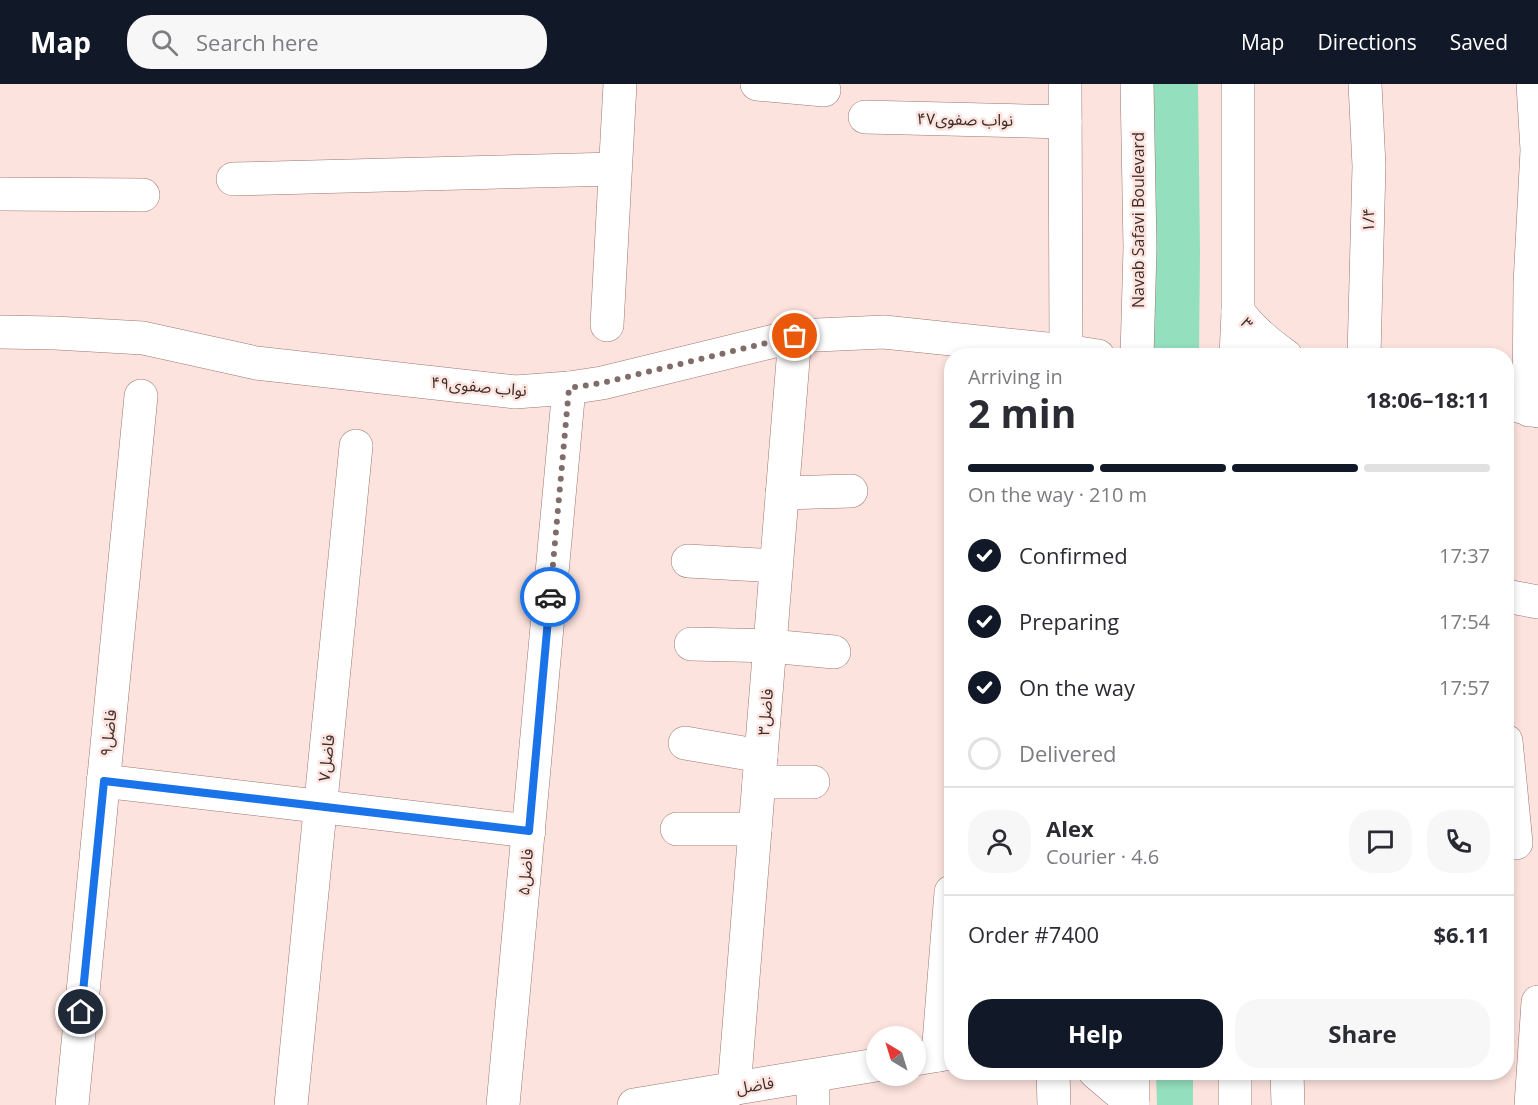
<!DOCTYPE html>
<meta charset="utf-8">
<style>
body{margin:0;font-family:"Open Sans","Noto Sans Arabic",sans-serif;background:#f7f7f7;color:#2b2b33;height:100vh;display:flex;flex-direction:column;font-size:22px;white-space:nowrap}
*{box-sizing:border-box;margin:0}
p{font-size:20px;color:#7c7c81}
.icon{flex:none;width:33px;height:33px;fill:none;stroke:currentColor;stroke-width:2;stroke-linecap:round;stroke-linejoin:round}
.map{position:relative;flex:1;overflow:hidden}
.sheet{position:absolute;left:944px;top:264px;width:570px;height:732px;display:flex;flex-direction:column;background:#fff;border-radius:24px;box-shadow:0 3px 9px #0003}
.sheet>*{flex:none}
.needle{width:39px;rotate:322deg}
.controls{position:absolute;left:866px;top:942px;display:grid;gap:12px}
.controls a{display:grid;place-items:center;width:60px;height:60px;border-radius:50%;background:#fff;box-shadow:0 3px 9px #0003;font-size:30px}
.pin{position:absolute;display:grid;place-items:center;width:51px;height:51px;color:#fff;margin:-26px;border:3px solid #fff;border-radius:50%;box-shadow:0 2px 6px #0007}
.courier{position:absolute;display:grid;place-items:center;width:60px;height:60px;margin:-30px;border:4px solid #1a73e8;border-radius:50%;background:#fff;color:#222;box-shadow:0 2px 8px #0007}
.overview em{font-style:normal;font-weight:700}
.overview div{display:flex;flex-direction:column-reverse}
.overview{display:flex;align-items:center;justify-content:space-between;height:102px;padding:0 24px}
h1{font-size:39px;font-weight:700;line-height:45px}
.bar{display:grid;grid-template-columns:repeat(4,1fr);gap:9px 6px;align-content:center;height:72px;padding:0 24px}
.bar i{height:8px;border-radius:4px;background:#e1e1e2}
.bar .on{background:#111827}
.bar p{grid-column:span 4}
.line{display:flex;align-items:center;gap:15px;padding:0 24px;border-top:2px solid #e1e1e2}
.line div{flex:1}
.round{display:grid;place-items:center;flex:none;width:63px;height:63px;border-radius:24px;background:#f7f7f7}
ol{padding:0 24px;list-style:none}
li{display:flex;align-items:center;gap:18px;height:66px}
li p{margin-inline-start:auto}
li .icon{padding:6px;border-radius:50%;background:#111827;color:#fff;stroke-width:4}
li:last-child{color:#7c7c81}
li i{width:33px;height:33px;border:3px solid #e1e1e2;border-radius:50%}
.action{display:flex;gap:12px;margin-top:auto;padding:12px 24px}
.action a{flex:1;height:69px;border-radius:24px;background:#111827;color:#fff;font-size:24px;font-weight:700;line-height:69px;text-align:center}
.action a+a{background:#f7f7f7;color:#2b2b33}
header{display:flex;align-items:center;gap:36px;box-sizing:border-box;height:84px;padding:0 30px;background:#111827;color:#fff}
header strong{font-size:28px}
nav{display:flex;gap:33px;margin-inline-start:auto;font-size:21px}
.search{width:420px;height:54px;background:#f7f7f7;display:flex;align-items:center;gap:15px;box-sizing:border-box;padding:0 21px;border-radius:24px;color:#7c7c81;font-size:22px}
.map>svg:first-child{display:block}
</style>
<header>
<strong>Map</strong>
<div class="search"><svg class="icon" aria-label="search" viewBox="0 0 24 24"><circle cx="10" cy="10" r="6"/><path d="M15 15l6 6"/></svg>Search here</div>
<nav><a>Map</a><a>Directions</a><a>Saved</a></nav>
</header>
<div class="map">
<svg width="1538" height="1021" viewBox="0 0 1538 1021">
<rect width="100%" height="100%" fill="#fde3de"/>
<g fill="#94dfbd">
<polygon points="1153,0 1198,0 1200,168 1199,271 1154,271"/>
<polygon points="1156,989 1193,989 1193,1021 1157,1021"/>
</g>
<g fill="none" stroke-linecap="round" stroke-linejoin="round">
<g stroke="#9c7670" stroke-width="34">
<g id="minor">
<polyline points="757,0 824,6"/>
<polyline points="1065,0 1066,267"/>
<polyline points="865,33 1065,38"/>
<polyline points="233,95 615,85"/>
<polyline points="0,110 143,111"/>
<polyline points="607,241 620,0"/>
<polyline points="1364,272 1369,82 1365,0"/>
<polyline points="1529,326 1530,200 1537,66 1533,0"/>
<polyline points="782,409 851,407"/>
<polyline points="688,477 776,482"/>
<polyline points="1506,512 1538,518"/>
<polyline points="691,560 770,562 834,568"/>
<polyline points="1506,657 1516,759"/>
<polyline points="685,659 761,672"/>
<polyline points="103,697 529,747"/>
<polyline points="759,698 813,698"/>
<polyline points="677,745 755,745"/>
<polyline points="938,971 951,808"/>
<polyline points="1053,988 1054,1021"/>
<polyline points="1287,988 1288,1021"/>
<polyline points="813,992 813,1021"/>
<polyline points="734,1005 795,252"/>
<polyline points="72,1021 141,312"/>
<polyline points="291,1021 356,362"/>
<polyline points="503,1021 569,304"/>
<polyline points="1531,1021 1538,918"/>
</g>
</g>
<g stroke="#9c7670" stroke-width="34">
<g id="tertiary">
<path d="M1238 228C1252 246 1267 259 1286 272"/>
<polyline points="0,248 55,249 143,254 256,279 515,308 569,304 602,299 795,252 884,248 1066,267 1098,272"/>
<polyline points="1506,319 1538,327"/>
<polyline points="915,975 951,969"/>
<polyline points="1095,988 1133,1020"/>
<polyline points="634,1021 876,981"/>
</g>
</g>
<g stroke="#9c7670" stroke-width="34">
<g id="secondary">
<polyline points="1137,272 1140,164 1137,0"/>
<polyline points="1236,272 1238,228 1238,0"/>
<polyline points="1133,988 1133,1021"/>
<polyline points="1235,988 1235,1021"/>
</g>
</g>
<use href="#minor" stroke="#fff" stroke-width="33"/>
<use href="#tertiary" stroke="#fff" stroke-width="33"/>
<use href="#secondary" stroke="#fff" stroke-width="33"/>
</g>
<g fill="none" stroke-linecap="round" stroke-linejoin="round">
<polyline stroke="#806c69" stroke-width="6" stroke-dasharray="0 10.8" points="550,513 569,304 602,299 795,252"/>
<polyline stroke="#1a73e8" stroke-width="8" points="81,928 104,697 529,747 550,513"/>
</g>
<g text-anchor="middle" dominant-baseline="central" stroke-width="5" stroke-linejoin="round" paint-order="stroke">
<g font-size="16" fill="#3d2c2a" stroke="#fde3de">
<text transform="translate(965 35) rotate(1)">۴۷نواب صفوی</text>
<text transform="translate(1138 136) rotate(-90)">Navab Safavi Boulevard</text>
<text transform="translate(1368 136) rotate(-89)">۱/۴</text>
<text transform="translate(1247 239) rotate(49)">۳</text>
<text transform="translate(479 302) rotate(5)">۴۹نواب صفوی</text>
<text transform="translate(765 628) rotate(-85)">۳فاضل</text>
<text transform="translate(108 649) rotate(-84)">۹فاضل</text>
<text transform="translate(326 674) rotate(-84)">۷فاضل</text>
<text transform="translate(525 788) rotate(-85)">۵فاضل</text>
<text transform="translate(755 1001) rotate(-9)">فاضل</text>
</g>
</g>
</svg>
<div class="controls">
<a><svg class="needle" viewBox="-14 -14 28 28"><path d="M0-13l5 13h-10z" fill="#e53935"/><path d="M0 13l5-13h-10z" fill="#7c7c81"/></svg></a>
</div>
<div class="pin" style="left:795px;top:252px;background:#ea580c"><svg class="icon" aria-label="bag" viewBox="0 0 24 24"><path d="M5 8h14l-1 12H6zM9 8a3 3 0 0 1 6 0"/></svg></div>
<div class="pin" style="left:81px;top:928px;background:#1f2937"><svg class="icon" aria-label="home" viewBox="0 0 24 24"><path d="M3 11l9-7 9 7M6 9v11h12V9"/></svg></div>
<div class="courier" style="left:550px;top:513px"><svg class="icon" aria-label="car" viewBox="0 0 24 24"><path d="M5 17H2v-5l4-1 3-4h7l3 4 3 1v5h-3M9 17h6M6 11h13"/><circle cx="7" cy="17" r="2"/><circle cx="17" cy="17" r="2"/></svg></div>
<section class="sheet">
<div class="overview"><div><h1>2 min</h1><p>Arriving in</p></div><em>18:06–18:11</em></div>
<div class="bar"><i class="on"></i><i class="on"></i><i class="on"></i><i></i><p>On the way · 210 m</p></div>
<ol>
<li><svg class="icon" aria-label="check" viewBox="0 0 24 24"><path d="M5 12l5 5 9-10"/></svg>Confirmed<p>17:37</p></li>
<li><svg class="icon" aria-label="check" viewBox="0 0 24 24"><path d="M5 12l5 5 9-10"/></svg>Preparing<p>17:54</p></li>
<li><svg class="icon" aria-label="check" viewBox="0 0 24 24"><path d="M5 12l5 5 9-10"/></svg>On the way<p>17:57</p></li>
<li><i></i>Delivered</li>
</ol>
<div class="line" style="height:108px"><a class="round"><svg class="icon" aria-label="person" viewBox="0 0 24 24"><circle cx="12" cy="8" r="4"/><path d="M4 21q1-7 8-7t8 7"/></svg></a><div><b>Alex</b><p>Courier · 4.6</p></div><a class="round"><svg class="icon" aria-label="chat" viewBox="0 0 24 24"><path d="M4 5h16v11H9l-5 4z"/></svg></a><a class="round"><svg class="icon" aria-label="phone" viewBox="0 0 24 24"><path d="M5 4h4l2 5-3 2q2 4 5 5l2-3 5 2v4C11 20 4 13 5 4z"/></svg></a></div>
<div class="line" style="height:78px"><div>Order #7400</div><b>$6.11</b></div>
<div class="action"><a>Help</a><a>Share</a></div>
</section>
</div>
